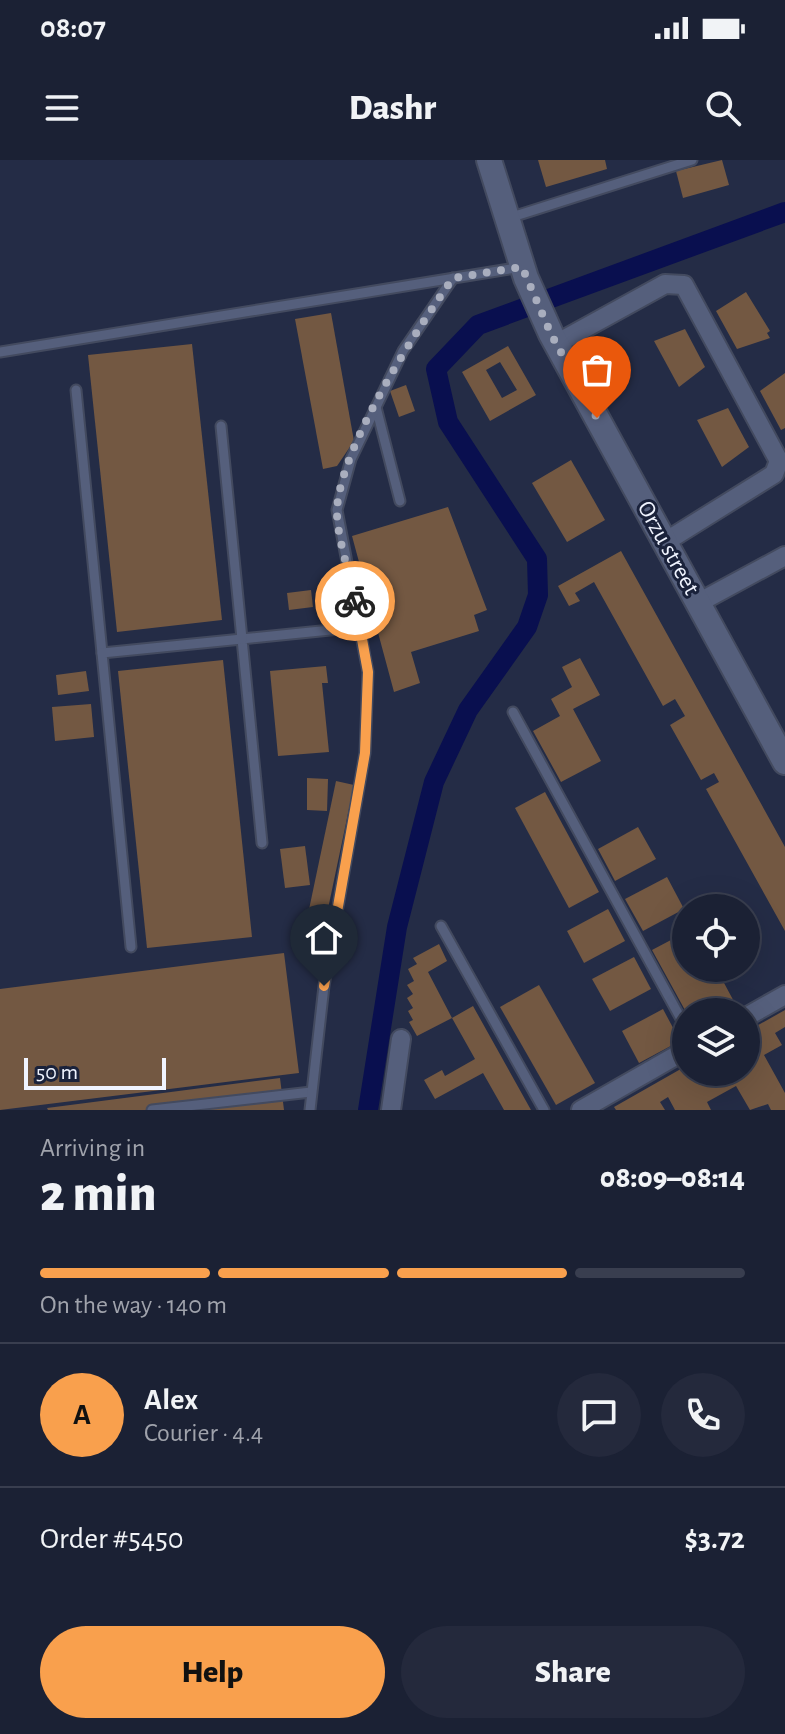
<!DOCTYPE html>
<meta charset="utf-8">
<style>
body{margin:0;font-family:"Alegreya Sans",sans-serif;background:#24293c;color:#f1f3f6;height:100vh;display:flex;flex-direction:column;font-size:30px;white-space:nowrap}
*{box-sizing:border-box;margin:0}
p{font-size:26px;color:#a0a3ac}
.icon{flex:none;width:44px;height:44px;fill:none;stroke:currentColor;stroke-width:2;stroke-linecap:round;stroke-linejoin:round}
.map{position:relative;height:950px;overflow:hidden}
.sheet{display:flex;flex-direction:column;background:#1b2134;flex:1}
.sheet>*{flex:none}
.controls{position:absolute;left:672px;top:734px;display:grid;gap:16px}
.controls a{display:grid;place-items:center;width:88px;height:88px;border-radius:50%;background:#1b2134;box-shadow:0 8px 32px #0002,0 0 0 2px #393e4f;font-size:40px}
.scale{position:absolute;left:24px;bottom:20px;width:142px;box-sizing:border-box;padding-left:8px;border:4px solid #f0f4ff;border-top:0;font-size:22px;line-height:28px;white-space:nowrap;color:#f0f4ff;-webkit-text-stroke:6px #1a223b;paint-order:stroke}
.pin{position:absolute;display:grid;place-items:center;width:68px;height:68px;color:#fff;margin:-82px -34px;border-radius:50% 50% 50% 0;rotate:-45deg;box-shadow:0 0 8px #0007}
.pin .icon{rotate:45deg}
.courier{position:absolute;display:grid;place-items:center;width:80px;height:80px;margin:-40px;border:6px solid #f9a04d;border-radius:50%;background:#fff;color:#222;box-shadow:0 2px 10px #0007}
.overview em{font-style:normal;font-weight:800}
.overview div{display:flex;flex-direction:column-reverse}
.overview{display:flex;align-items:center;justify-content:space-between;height:136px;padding:0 40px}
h1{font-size:52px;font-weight:800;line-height:60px}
.bar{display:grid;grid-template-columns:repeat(4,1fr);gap:12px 8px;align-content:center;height:96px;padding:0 40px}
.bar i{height:10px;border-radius:6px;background:#393e4f}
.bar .on{background:#f9a04d}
.bar p{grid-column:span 4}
.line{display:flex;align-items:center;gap:20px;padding:0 40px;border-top:2px solid #393e4f}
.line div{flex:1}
.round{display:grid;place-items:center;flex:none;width:84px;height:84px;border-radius:42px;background:#24293c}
.cta{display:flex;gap:16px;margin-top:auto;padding:16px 40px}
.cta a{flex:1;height:92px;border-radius:48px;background:#f9a04d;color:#111;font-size:32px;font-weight:800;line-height:92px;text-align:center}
.cta a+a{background:#24293c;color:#f1f3f6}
.status{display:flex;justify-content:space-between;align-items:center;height:56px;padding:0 40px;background:#1b2134;direction:ltr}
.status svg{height:22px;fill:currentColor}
header{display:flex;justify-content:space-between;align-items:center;height:104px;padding:0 40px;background:#1b2134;font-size:36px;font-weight:800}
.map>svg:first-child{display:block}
</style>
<div class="status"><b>08:07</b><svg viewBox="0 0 49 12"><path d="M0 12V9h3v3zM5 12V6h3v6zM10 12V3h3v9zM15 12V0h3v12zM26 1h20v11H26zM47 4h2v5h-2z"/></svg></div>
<header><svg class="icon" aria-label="menu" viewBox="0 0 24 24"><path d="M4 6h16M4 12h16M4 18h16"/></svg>Dashr<svg class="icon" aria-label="search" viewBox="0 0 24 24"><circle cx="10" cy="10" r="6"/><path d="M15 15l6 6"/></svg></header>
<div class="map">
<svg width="785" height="950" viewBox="0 0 785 950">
<rect width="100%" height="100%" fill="#242c46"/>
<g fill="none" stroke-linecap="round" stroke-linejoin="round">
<polyline stroke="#090f4f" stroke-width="20" points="368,950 397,767 434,622 468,550 527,467 538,435 537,399 448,262 436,209 478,165 785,52"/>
</g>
<g fill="#735842" fill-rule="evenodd">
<polygon points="538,0 605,0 607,9 546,27"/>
<polygon points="722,0 729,25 683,38 676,11"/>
<polygon points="746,132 770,171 767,173 770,178 737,189 716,151"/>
<polygon points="331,153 354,281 337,306 323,309 295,159"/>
<polygon points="685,169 705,207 679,227 654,181"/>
<polygon points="192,184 222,460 117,472 88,195"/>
<path d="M508 186 536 235 490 261 462 212ZM500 202 517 230 502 238 486 210Z"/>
<polygon points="785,213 785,268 781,270 760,231"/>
<polygon points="406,225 415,251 399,257 390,231"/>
<polygon points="728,248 749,287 722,307 697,260"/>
<polygon points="571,300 605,360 567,382 532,323"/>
<polygon points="448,347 487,450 474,455 479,471 411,492 420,523 394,532 352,376"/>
<polygon points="621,391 785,687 785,771 706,629 719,622 714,613 701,620 670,565 685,556 675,539 663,546 594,422 575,433 580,441 569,446 558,426"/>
<polygon points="311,430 313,447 289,450 287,433"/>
<polygon points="580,498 600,535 573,549 601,601 561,622 533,571 560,556 551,539 572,527 562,507"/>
<polygon points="223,500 252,777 147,788 118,511"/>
<polygon points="326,506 328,523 322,523 329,592 278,596 270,511"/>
<polygon points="86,511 89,531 58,535 56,515"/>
<polygon points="91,544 94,577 55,581 52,547"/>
<polygon points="307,618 328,619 327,651 307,650"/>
<polygon points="336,621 354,625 325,763 307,759"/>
<polygon points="545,632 599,732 569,748 515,648"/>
<polygon points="638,667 656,699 615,721 598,689"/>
<polygon points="305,686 310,725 285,728 280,689"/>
<polygon points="667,717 684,749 643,771 625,739"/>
<polygon points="608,749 625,781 584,803 567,771"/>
<polygon points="686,772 686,808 716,808 738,849 686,852 652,790"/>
<polygon points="439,784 447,801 428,812 452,858 473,846 531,950 504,950 483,913 435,939 424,920 442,910 445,916 475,899 452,858 417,876 409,862 413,860 408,851 413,848 407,838 413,834 407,825 414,821 408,809 417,804 413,798"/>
<polygon points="284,793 299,913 0,950 0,829"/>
<polygon points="634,797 651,829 610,851 592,819"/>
<polygon points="539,825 595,923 556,945 500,847"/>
<polygon points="663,849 680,881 639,903 622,871"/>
<polygon points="785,850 785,867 775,873 782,885 764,895 785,933 785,950 771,950 768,944 750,950 736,926 707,942 711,950 675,950 668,937 660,942 665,950 616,950 614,947 686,906 686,912 746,912 746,872"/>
<polygon points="280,918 284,950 48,950 47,948"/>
</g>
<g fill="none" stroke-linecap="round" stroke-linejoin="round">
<g stroke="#434a5f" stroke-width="13">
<g id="service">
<polyline points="509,58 692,0"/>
<polyline points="0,192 522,107"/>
<polyline points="76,230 102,493"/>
<polyline points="376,247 400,341"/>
<polyline points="513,552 686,868"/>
<polyline points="262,683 242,479 360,467"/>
<polyline points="441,766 544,950"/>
<polyline points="131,787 102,493 242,479 221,266"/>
<polyline points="152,950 311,932"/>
<polyline points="310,950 324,826 365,593 368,512 337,350 351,299 403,191 453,118"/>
</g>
</g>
<g stroke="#434a5f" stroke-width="22">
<g id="minor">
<polyline points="556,184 665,124 684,125 779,301 774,314 665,382"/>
<polyline points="698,443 785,396"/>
<polyline points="746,857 785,835"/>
<polyline points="391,950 401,879"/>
<polyline points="581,950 686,890"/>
</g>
</g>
<g stroke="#434a5f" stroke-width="28">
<polyline id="secondary" points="489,0 526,118 551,174 785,602"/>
</g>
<use href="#service" stroke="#555f7c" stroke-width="9"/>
<use href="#minor" stroke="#555f7c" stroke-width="18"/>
<use href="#secondary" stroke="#555f7c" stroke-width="24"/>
</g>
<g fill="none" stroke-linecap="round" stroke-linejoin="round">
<path stroke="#a9aebe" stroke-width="8" stroke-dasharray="0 14.4" d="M355 441C350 415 336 374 337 349 341 285 416 171 453 118L522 107 551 174 597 258"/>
<polyline stroke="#f9a04d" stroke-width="10" points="324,826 365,593 368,512 355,441"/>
</g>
<g text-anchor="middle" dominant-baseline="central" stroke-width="6" stroke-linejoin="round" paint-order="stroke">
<g font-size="24" fill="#f0f4ff" stroke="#1a223b">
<text transform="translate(668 388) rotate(61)">Orzu street</text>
</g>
</g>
</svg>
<div class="controls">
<a><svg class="icon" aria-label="locate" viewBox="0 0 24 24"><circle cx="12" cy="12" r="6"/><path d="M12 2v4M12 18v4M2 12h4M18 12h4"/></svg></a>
<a><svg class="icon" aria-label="layers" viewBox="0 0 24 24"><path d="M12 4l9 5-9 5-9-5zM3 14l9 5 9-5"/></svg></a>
</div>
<div class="scale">50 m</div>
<div class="pin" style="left:597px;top:258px;background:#ea580c"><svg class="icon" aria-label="bag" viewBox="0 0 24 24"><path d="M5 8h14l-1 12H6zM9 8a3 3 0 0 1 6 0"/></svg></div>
<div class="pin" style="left:324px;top:826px;background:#1f2937"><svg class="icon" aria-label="home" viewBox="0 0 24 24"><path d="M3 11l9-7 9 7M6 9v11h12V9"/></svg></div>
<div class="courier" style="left:355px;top:441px"><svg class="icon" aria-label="bike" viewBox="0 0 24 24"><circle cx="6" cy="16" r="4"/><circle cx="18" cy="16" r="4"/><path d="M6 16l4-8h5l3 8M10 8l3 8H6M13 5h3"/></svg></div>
</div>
<section class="sheet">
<div class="overview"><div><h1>2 min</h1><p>Arriving in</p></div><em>08:09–08:14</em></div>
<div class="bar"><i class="on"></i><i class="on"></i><i class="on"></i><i></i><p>On the way · 140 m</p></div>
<div class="line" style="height:144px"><b class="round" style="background:#f9a04d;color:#111">A</b><div><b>Alex</b><p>Courier · 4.4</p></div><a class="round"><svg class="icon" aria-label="chat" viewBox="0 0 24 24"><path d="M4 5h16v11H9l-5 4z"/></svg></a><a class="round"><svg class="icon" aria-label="phone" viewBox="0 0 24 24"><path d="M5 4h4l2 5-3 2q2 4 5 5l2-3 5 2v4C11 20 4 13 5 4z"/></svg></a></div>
<div class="line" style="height:104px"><div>Order #5450</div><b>$3.72</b></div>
<div class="cta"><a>Help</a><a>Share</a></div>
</section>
